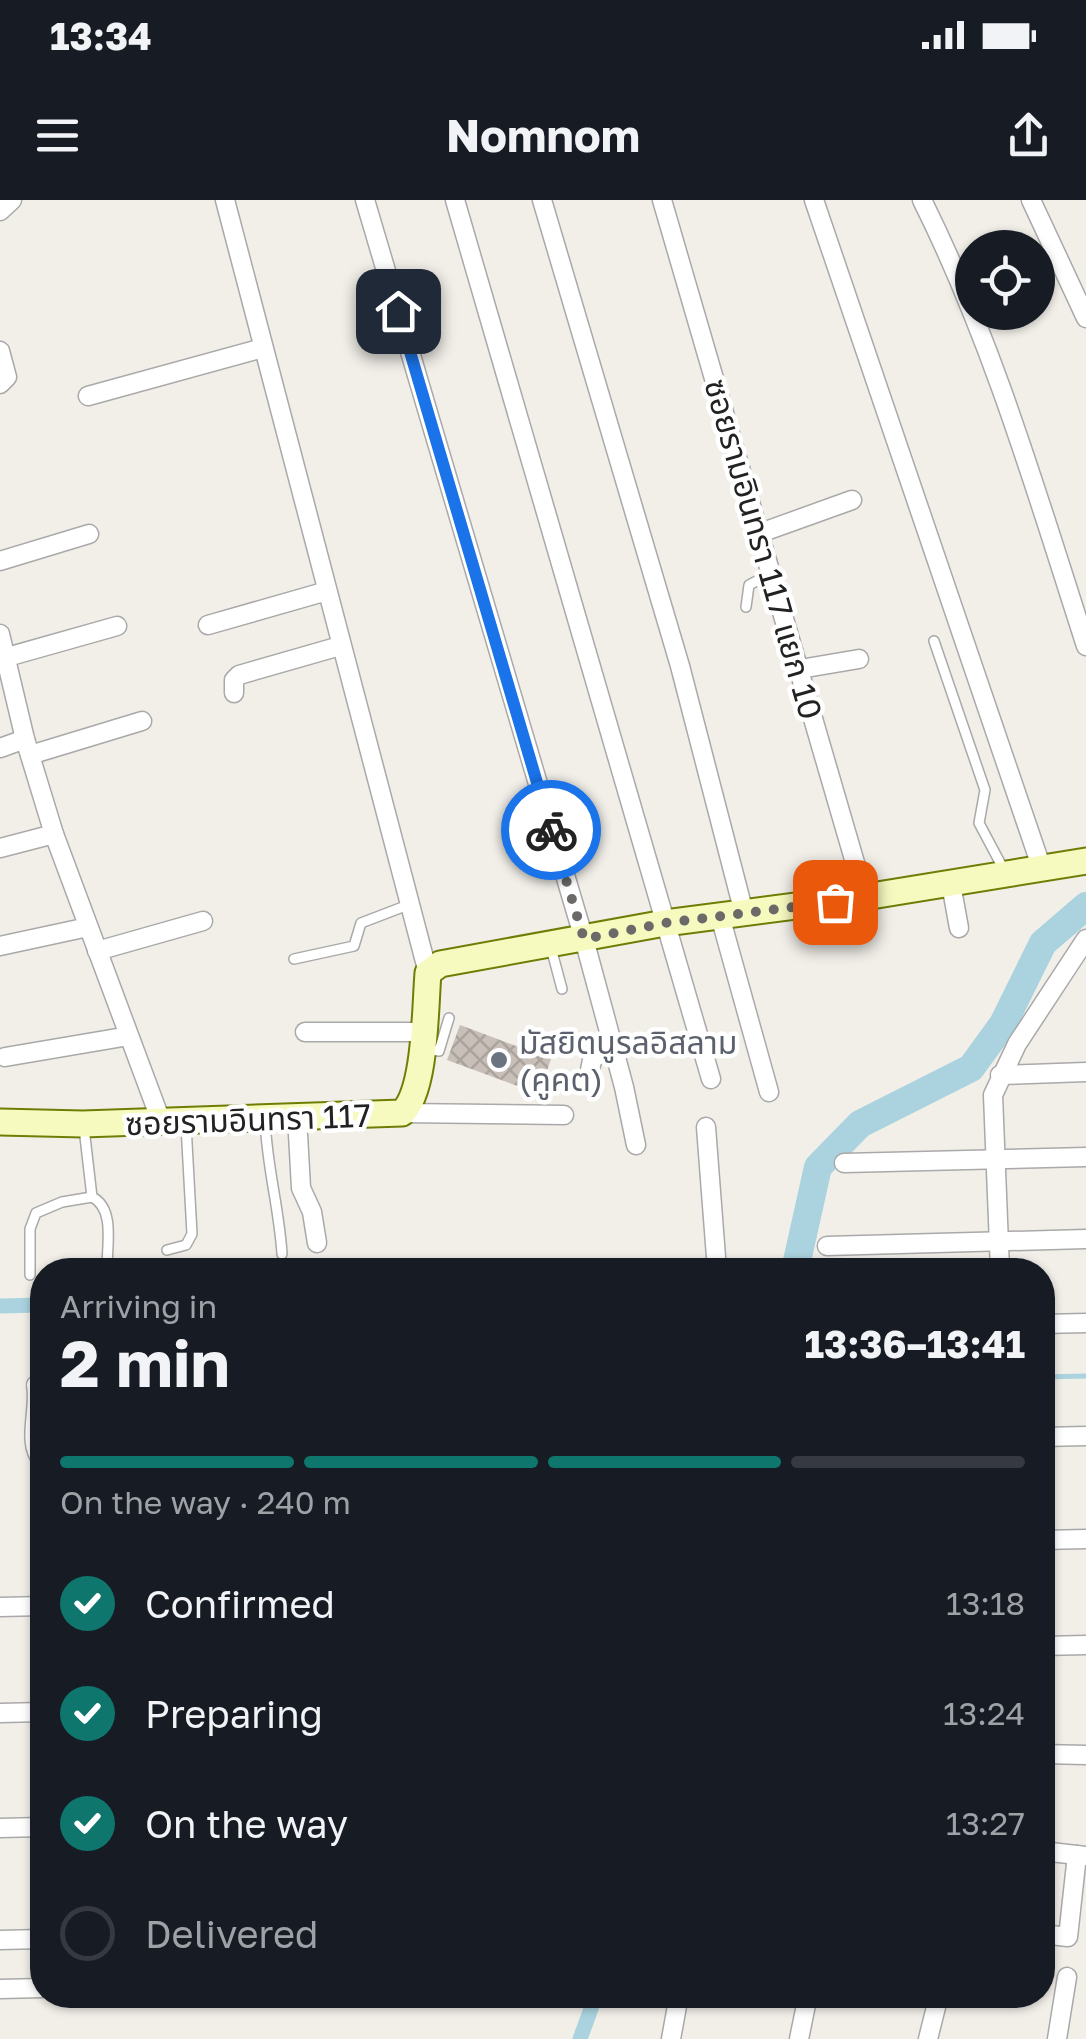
<!DOCTYPE html>
<meta charset="utf-8">
<style>
body{margin:0;font-family:"Golos Text","Noto Sans Thai",sans-serif;background:#20242c;color:#f1f3f6;height:100vh;display:flex;flex-direction:column;font-size:38px;white-space:nowrap}
*{box-sizing:border-box;margin:0}
p{font-size:32px;color:#9ea1a6}
.icon{flex:none;width:55px;height:55px;fill:none;stroke:currentColor;stroke-width:2;stroke-linecap:round;stroke-linejoin:round}
.map{position:relative;flex:1;overflow:hidden}
.panel{position:absolute;left:30px;top:1058px;width:1025px;height:750px;display:flex;flex-direction:column;background:#171b24;border-radius:40px;box-shadow:0 2px 8px #0004}
.panel>*{flex:none}
.fabs{position:absolute;left:955px;top:30px;display:grid;gap:20px}
.fabs a{display:grid;place-items:center;width:100px;height:100px;border-radius:50%;background:#171b24;box-shadow:0 2px 8px #0004;font-size:50px}
.pin{position:absolute;display:grid;place-items:center;width:85px;height:85px;color:#fff;margin:-42px;border-radius:20px;box-shadow:0 5px 15px #0006}
.courier{position:absolute;display:grid;place-items:center;width:100px;height:100px;margin:-50px;border:8px solid #1a73e8;border-radius:50%;background:#fff;color:#222;box-shadow:0 2px 12px #0007}
.headline em{font-style:normal;font-weight:700}
.headline div{display:flex;flex-direction:column-reverse}
.headline{display:flex;align-items:center;justify-content:space-between;height:170px;padding:0 30px}
h1{font-size:65px;font-weight:700;line-height:75px}
.bar{display:grid;grid-template-columns:repeat(4,1fr);gap:15px 10px;align-content:center;height:120px;padding:0 30px}
.bar i{height:12px;border-radius:8px;background:#363941}
.bar .active{background:#0f766e}
.bar p{grid-column:span 4}
ol{padding:0 30px;list-style:none}
li{display:flex;align-items:center;gap:30px;height:110px}
li p{margin-inline-start:auto}
li .icon{padding:10px;border-radius:50%;background:#0f766e;color:#fff;stroke-width:4}
li:last-child{color:#9ea1a6}
li i{width:55px;height:55px;border:5px solid #363941;border-radius:50%}
.status{display:flex;justify-content:space-between;align-items:center;height:70px;padding:0 50px;background:#171b24;direction:ltr}
.status svg{height:28px;fill:currentColor}
header{display:flex;justify-content:space-between;align-items:center;height:130px;padding:0 30px;background:#171b24;font-size:45px;font-weight:700}
.map>svg:first-child{display:block}
</style>
<div class="status"><b>13:34</b><svg viewBox="0 0 49 12"><path d="M0 12V9h3v3zM5 12V6h3v6zM10 12V3h3v9zM15 12V0h3v12zM26 1h20v11H26zM47 4h2v5h-2z"/></svg></div>
<header><svg class="icon" aria-label="menu" viewBox="0 0 24 24"><path d="M4 6h16M4 12h16M4 18h16"/></svg>Nomnom<svg class="icon" aria-label="share" viewBox="0 0 24 24"><path d="M12 15V3M7 8l5-5 5 5M5 13v7h14v-7"/></svg></header>
<div class="map">
<svg width="1086" height="1839" viewBox="0 0 1086 1839">
<defs>
<pattern id="building-cross-hatch" width="8" height="8" patternUnits="userSpaceOnUse" patternTransform="scale(2.5)"><rect width="8" height="8" fill="#c7bfb8"/><path d="M0 0l8 8M0 8l8-8" fill="none" stroke="#aba49e"/></pattern>
</defs>
<rect width="100%" height="100%" fill="#f2efe9"/>
<g fill="none" stroke-linecap="round" stroke-linejoin="round">
<polyline stroke="#aad3df" stroke-width="5" points="1042,1177 1086,1176"/>
<g stroke="#aad3df" stroke-width="15">
<polyline points="0,1106 42,1105"/>
<polyline points="580,1839 596,1795"/>
</g>
<polyline stroke="#aad3df" stroke-width="28" points="795,1070 818,967 860,924 971,868 1003,824 1043,743 1086,706"/>
</g>
<polygon fill="url(#building-cross-hatch)" points="460,825 551,859 539,894 447,860"/>
<g fill="none" stroke-linecap="round" stroke-linejoin="round">
<g stroke="#a9a9a9" stroke-width="12">
<g id="lane">
<polyline points="746,407 749,385 770,374"/>
<polyline points="934,441 985,590 979,623 1005,672"/>
<polyline points="551,748 562,789"/>
<polyline points="294,759 354,746 361,723 408,705"/>
<polyline points="424,849 439,851 449,818"/>
<path d="M265 920C267 968 279 1007 282 1054"/>
<path d="M84 928 92 997C115 1008 107 1045 107 1068"/>
<polyline points="167,1050 186,1045 192,1034 186,925"/>
<polyline points="30,1075 30,1029 36,1013 62,1002 92,997"/>
</g>
</g>
<g stroke="#a9a9a9" stroke-width="21">
<g id="street">
<polyline points="225,0 428,773"/>
<polyline points="365,0 584,739 624,887 636,945"/>
<polyline points="455,0 711,879"/>
<polyline points="542,0 680,466 744,713"/>
<polyline points="662,0 865,697"/>
<polyline points="814,0 1042,669"/>
<path d="M922 0C992 140 1038 297 1086 446"/>
<polyline points="1031,0 1086,118"/>
<polyline points="0,11 12,0"/>
<polyline points="0,151 7,177 0,184"/>
<polyline points="88,196 263,148"/>
<polyline points="760,333 852,300"/>
<polyline points="0,361 89,334"/>
<polyline points="208,425 327,391"/>
<polyline points="0,434 25,539 54,634 161,921"/>
<polyline points="0,459 117,426"/>
<polyline points="800,469 859,459"/>
<polyline points="234,493 234,480 239,475 340,446"/>
<polyline points="0,548 25,539"/>
<polyline points="30,555 142,521"/>
<polyline points="0,648 54,634"/>
<polyline points="951,684 959,728"/>
<polyline points="720,716 769,892"/>
<polyline points="0,746 88,727"/>
<polyline points="97,751 203,721"/>
<polyline points="305,832 422,832"/>
<polyline points="5,857 129,836"/>
<polyline points="1000,875 1086,872"/>
<polyline points="588,880 592,860 612,843"/>
<polyline points="402,913 564,915"/>
<polyline points="297,916 301,988 312,1012 317,1043"/>
<polyline points="706,927 717,1070"/>
<polyline points="844,963 1086,957"/>
<polyline points="827,1046 1086,1039"/>
<polyline points="1000,1070 993,895 1017,844 1086,739"/>
<polyline points="1042,1124 1086,1123"/>
<path d="M36 1185C41 1207 26 1243 42 1260"/>
<polyline points="1042,1237 1086,1236"/>
<polyline points="1042,1340 1086,1339"/>
<polyline points="0,1407 42,1406"/>
<polyline points="1042,1446 1086,1445"/>
<polyline points="0,1513 42,1512"/>
<polyline points="1042,1554 1086,1555"/>
<polyline points="0,1628 42,1627"/>
<polyline points="1042,1651 1086,1656"/>
<polyline points="1042,1734 1068,1737 1077,1655"/>
<polyline points="0,1740 42,1739"/>
<polyline points="0,1789 42,1788"/>
<polyline points="671,1839 679,1795"/>
<polyline points="799,1839 808,1795"/>
<polyline points="928,1839 939,1795"/>
<polyline points="1057,1839 1067,1777"/>
</g>
</g>
<g stroke="#707d05" stroke-width="29">
<path id="secondary" d="M0 922 83 924 402 913C426 891 425 808 428 773L440 764 665 723 865 697 1086 661"/>
</g>
<use href="#lane" stroke="#fff" stroke-width="9"/>
<use href="#street" stroke="#fff" stroke-width="18"/>
<use href="#secondary" stroke="#f7fabf" stroke-width="25"/>
</g>
<g fill="none" stroke-linecap="round" stroke-linejoin="round">
<polyline stroke="#6b6a68" stroke-width="10" stroke-dasharray="0 18" points="551,630 584,739 665,723 835,702"/>
<polyline stroke="#1a73e8" stroke-width="12" points="398,111 551,630"/>
</g>
<circle fill="#6b7280" stroke="#fff" stroke-width="4" cx="499" cy="860" r="10"/>
<g text-anchor="middle" dominant-baseline="central" stroke-width="9" stroke-linejoin="round" paint-order="stroke">
<g font-size="32" fill="#222" stroke="#fff">
<text transform="translate(764 349) rotate(74)">ซอยรามอินทรา 117 แยก 10</text>
<text transform="translate(248 919) rotate(-2)">ซอยรามอินทรา 117</text>
</g>
<g font-size="32" fill="#5b616d" stroke="#fff" text-anchor="start">
<text x="519" y="842">มัสยิตนูรลอิสลาม<tspan x="519" dy="37">(คูคต)</tspan></text>
</g>
</g>
</svg>
<div class="fabs">
<a><svg class="icon" aria-label="locate" viewBox="0 0 24 24"><circle cx="12" cy="12" r="6"/><path d="M12 2v4M12 18v4M2 12h4M18 12h4"/></svg></a>
</div>
<div class="pin" style="left:835px;top:702px;background:#ea580c"><svg class="icon" aria-label="bag" viewBox="0 0 24 24"><path d="M5 8h14l-1 12H6zM9 8a3 3 0 0 1 6 0"/></svg></div>
<div class="pin" style="left:398px;top:111px;background:#1f2937"><svg class="icon" aria-label="home" viewBox="0 0 24 24"><path d="M3 11l9-7 9 7M6 9v11h12V9"/></svg></div>
<div class="courier" style="left:551px;top:630px"><svg class="icon" aria-label="bike" viewBox="0 0 24 24"><circle cx="6" cy="16" r="4"/><circle cx="18" cy="16" r="4"/><path d="M6 16l4-8h5l3 8M10 8l3 8H6M13 5h3"/></svg></div>
<section class="panel">
<div class="headline"><div><h1>2 min</h1><p>Arriving in</p></div><em>13:36–13:41</em></div>
<div class="bar"><i class="active"></i><i class="active"></i><i class="active"></i><i></i><p>On the way · 240 m</p></div>
<ol>
<li><svg class="icon" aria-label="check" viewBox="0 0 24 24"><path d="M5 12l5 5 9-10"/></svg>Confirmed<p>13:18</p></li>
<li><svg class="icon" aria-label="check" viewBox="0 0 24 24"><path d="M5 12l5 5 9-10"/></svg>Preparing<p>13:24</p></li>
<li><svg class="icon" aria-label="check" viewBox="0 0 24 24"><path d="M5 12l5 5 9-10"/></svg>On the way<p>13:27</p></li>
<li><i></i>Delivered</li>
</ol>
</section>
</div>
